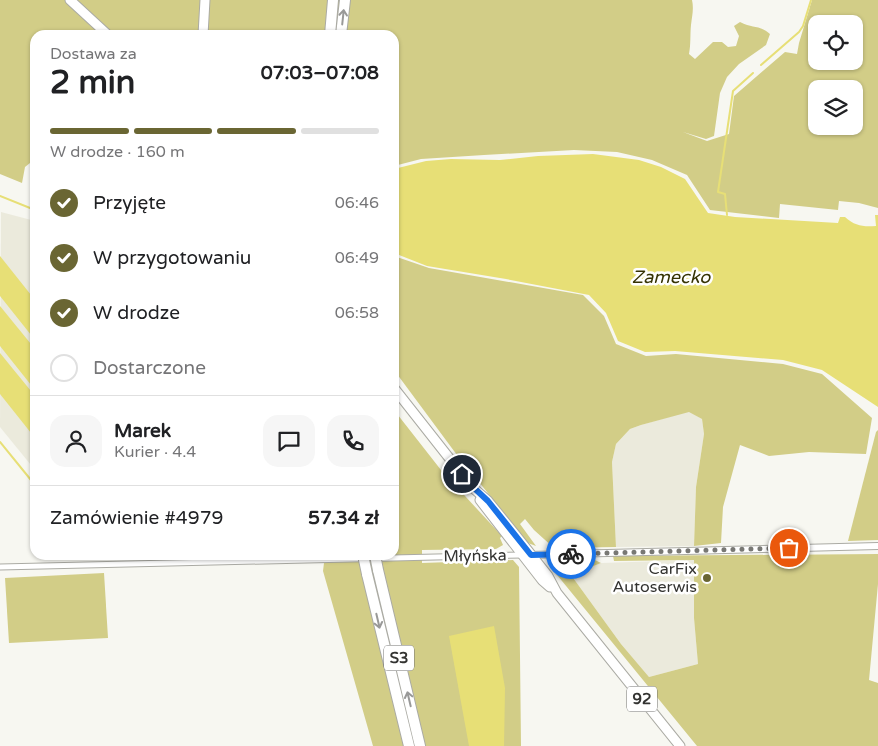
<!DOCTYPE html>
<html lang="pl">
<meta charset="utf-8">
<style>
body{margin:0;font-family:"Varela Round",sans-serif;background:#f6f6f6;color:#202124;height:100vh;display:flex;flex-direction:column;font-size:19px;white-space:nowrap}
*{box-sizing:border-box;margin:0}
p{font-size:16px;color:#757577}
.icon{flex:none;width:28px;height:28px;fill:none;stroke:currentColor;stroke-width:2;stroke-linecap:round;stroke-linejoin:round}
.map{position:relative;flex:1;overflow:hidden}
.panel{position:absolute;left:30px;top:30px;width:369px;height:530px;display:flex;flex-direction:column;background:#fff;border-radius:15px;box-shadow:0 1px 4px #0004}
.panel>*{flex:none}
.buttons{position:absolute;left:808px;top:15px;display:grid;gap:10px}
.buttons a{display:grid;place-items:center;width:55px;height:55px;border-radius:10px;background:#fff;box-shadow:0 1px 4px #0004;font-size:25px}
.pin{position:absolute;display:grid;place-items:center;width:42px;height:42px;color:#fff;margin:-21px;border:2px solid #fff;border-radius:50%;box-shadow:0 1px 5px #0007}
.courier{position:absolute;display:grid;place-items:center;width:50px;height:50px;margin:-25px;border:4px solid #1a73e8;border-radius:50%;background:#fff;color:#222;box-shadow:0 1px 6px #0007}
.headline em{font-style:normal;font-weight:700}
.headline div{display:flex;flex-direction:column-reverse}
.headline{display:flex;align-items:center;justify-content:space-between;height:85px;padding:0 20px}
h1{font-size:32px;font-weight:700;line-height:38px}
.bar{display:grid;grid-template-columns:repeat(4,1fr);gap:8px 5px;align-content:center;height:60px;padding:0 20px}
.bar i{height:6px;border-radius:4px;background:#e0e0e0}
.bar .selected{background:#6a6633}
.bar p{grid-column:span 4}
.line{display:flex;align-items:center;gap:12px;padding:0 20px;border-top:1px solid #e0e0e0}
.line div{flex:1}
.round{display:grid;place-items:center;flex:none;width:52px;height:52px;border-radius:15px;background:#f6f6f6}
ol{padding:0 20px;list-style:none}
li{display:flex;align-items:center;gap:15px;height:55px}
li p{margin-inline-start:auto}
li .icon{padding:5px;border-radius:50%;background:#6a6633;color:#fff;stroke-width:4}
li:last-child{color:#757577}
li i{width:28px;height:28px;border:2px solid #e0e0e0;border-radius:50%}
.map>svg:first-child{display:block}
</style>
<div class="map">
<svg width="878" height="746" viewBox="0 0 878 746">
<rect width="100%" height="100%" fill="#f7f7f1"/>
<g fill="#ebeadc">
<polygon points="1,212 35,221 35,470 0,427"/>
<polygon points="689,411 702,419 704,434 696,487 694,546 616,547 612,462 616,444 630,429 641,425"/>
<polygon points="694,560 694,618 698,664 649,677 621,644 571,575 601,563"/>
</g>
<g fill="#d2cd87" fill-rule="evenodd">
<path d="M0 0H692C694 9 692 16 691 25 690 34 691 44 689 54L695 59 713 42H722L728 47 736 46 739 36 734 26 740 22C753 29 758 24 770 34L766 45 739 64 727 77 720 93 714 136 706 139 683 132 707 141 729 134 734 96 785 52 797 54 799 43 812 0H878V208L859 203 839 201 838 210 780 204 779 218 710 210 687 175 652 160 617 152 574 150 484 155 421 159 394 166V35H35V159L25 167 22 183 0 174ZM816 24H854V61H816ZM816 89H854V126H816Z"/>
<polygon points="394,256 429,268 583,295 604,316 616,344 646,356 676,354 783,364 822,374 872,418 866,454 809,452 769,456 740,445 723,507 721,543 694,546 696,487 704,434 702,419 689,412 641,425 630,429 616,444 612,462 616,547 554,548 534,530 525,519 520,524 536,546 528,543 454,451 394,370"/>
<polygon points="394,410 441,470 502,536 500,538 503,545 496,549 422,550 422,563 513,560 519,567 521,746 373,746 323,571 325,555 394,555"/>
<polygon points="878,430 878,540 848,541 876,432"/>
<polygon points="878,554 878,584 869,680 878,683 878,746 697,746 553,570 553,565 558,562 595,560 601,563 571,575 621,644 649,677 698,664 694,618 694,560 614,561 613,556"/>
<polygon points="104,573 108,638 9,643 5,578"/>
</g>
<g fill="#e7df76">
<path d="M593 154 639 160 661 167 685 179 708 213 735 217 838 223 840 217H845C855 226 863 227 876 226L875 215H878V407L822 370 783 360 675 351 645 352 618 341 606 313 589 295 506 279 427 266 394 253V169L426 161 451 159 500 160 538 156Z"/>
<polygon points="0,256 35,300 35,340 0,296"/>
<polygon points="0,306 35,349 35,390 0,346"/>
<polygon points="0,353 35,396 35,438 0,394"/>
<polygon points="494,626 505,688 504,746 469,746 449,636"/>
</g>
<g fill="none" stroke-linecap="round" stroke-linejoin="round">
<g stroke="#e7df76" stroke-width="2">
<polyline points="761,65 799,32 803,26 811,0"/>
<polyline points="0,196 35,210"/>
<polyline points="727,215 725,194 718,192 733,91 753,73"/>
<polyline points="0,442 35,485"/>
</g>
<g stroke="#ababa4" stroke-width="7">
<polyline id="minor" points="0,567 522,555"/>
</g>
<g stroke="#ababa4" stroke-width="8">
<polyline id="tertiary" points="529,555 878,546"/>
</g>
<g stroke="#ababa4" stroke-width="11">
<g id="primary">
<polyline points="70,0 108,35"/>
<polyline points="203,35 205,0"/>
<polyline points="394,388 472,487 488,501 514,533 548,576 557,593 680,746"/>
<polyline points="480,500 542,580 550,587"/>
</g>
</g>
<g stroke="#ababa4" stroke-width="12">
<g id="motorway">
<polyline points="330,35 333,0"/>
<polyline points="341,35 345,0"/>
<polyline points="378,570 420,746"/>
<polyline points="367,574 409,746"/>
</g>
</g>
<use href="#minor" stroke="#fff" stroke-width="5"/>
<use href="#tertiary" stroke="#fff" stroke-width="6"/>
<use href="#primary" stroke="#fff" stroke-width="9"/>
<use href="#motorway" stroke="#fff" stroke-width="10"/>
<g stroke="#ababa4" stroke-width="12" stroke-linecap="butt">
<g id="motorway-bridge">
<polyline points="363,555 367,574"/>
<polyline points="375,555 378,570"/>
</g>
</g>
<use href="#motorway-bridge" stroke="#fff" stroke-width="10"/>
</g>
<defs><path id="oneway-shaft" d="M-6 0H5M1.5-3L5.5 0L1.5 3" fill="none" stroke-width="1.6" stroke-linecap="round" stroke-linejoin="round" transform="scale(1.25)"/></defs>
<g stroke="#999998">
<use href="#oneway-shaft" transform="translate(343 17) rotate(-84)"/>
<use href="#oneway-shaft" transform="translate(378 621) rotate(77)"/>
<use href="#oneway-shaft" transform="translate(409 699) rotate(-103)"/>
</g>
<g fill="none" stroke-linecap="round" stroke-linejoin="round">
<polyline stroke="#787874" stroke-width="5" stroke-dasharray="0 9" points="571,554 789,548"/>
<polyline stroke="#1a73e8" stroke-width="6" points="462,474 472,486 488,501 531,555 571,554"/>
</g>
<circle fill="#6a6633" stroke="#fff" stroke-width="2" cx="707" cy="578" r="5"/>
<g text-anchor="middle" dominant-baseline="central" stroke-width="5" stroke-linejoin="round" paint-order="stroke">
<g fill="#fff" stroke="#70706f" stroke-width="1">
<rect x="384" y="645.5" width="30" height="25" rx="4"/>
<rect x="627" y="686.5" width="30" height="25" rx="4"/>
</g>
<g font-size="15" font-weight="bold" fill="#333331">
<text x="399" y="658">S3</text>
<text x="642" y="699">92</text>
</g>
<g font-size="16" fill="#333331" stroke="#fff">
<text transform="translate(475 556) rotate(-1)">Młyńska</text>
</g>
<g font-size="16" fill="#333331" stroke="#fff" text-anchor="end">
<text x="697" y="569">CarFix<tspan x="697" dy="18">Autoserwis</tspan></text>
</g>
<g font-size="18" font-style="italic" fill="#363304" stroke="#fff">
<text x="671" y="277">Zamecko</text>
</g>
</g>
</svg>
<div class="buttons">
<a><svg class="icon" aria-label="locate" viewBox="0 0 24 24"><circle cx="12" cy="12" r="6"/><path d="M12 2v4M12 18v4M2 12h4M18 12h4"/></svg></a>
<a><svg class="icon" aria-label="layers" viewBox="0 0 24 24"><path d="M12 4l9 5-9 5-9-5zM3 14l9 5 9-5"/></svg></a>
</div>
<div class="pin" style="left:789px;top:548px;background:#ea580c"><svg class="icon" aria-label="bag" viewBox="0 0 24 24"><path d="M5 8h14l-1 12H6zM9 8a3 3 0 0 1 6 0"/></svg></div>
<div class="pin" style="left:462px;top:474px;background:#1f2937"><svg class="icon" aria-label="home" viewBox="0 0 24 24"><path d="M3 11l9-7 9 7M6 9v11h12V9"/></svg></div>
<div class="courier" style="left:571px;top:554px"><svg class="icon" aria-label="bike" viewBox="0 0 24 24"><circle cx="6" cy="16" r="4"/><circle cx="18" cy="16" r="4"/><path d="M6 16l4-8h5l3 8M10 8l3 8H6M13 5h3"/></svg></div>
<section class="panel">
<div class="headline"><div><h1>2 min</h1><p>Dostawa za</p></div><em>07:03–07:08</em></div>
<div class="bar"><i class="selected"></i><i class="selected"></i><i class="selected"></i><i></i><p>W drodze · 160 m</p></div>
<ol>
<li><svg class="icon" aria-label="check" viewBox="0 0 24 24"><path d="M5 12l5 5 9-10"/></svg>Przyjęte<p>06:46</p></li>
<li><svg class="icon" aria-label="check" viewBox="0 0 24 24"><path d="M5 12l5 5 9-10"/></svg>W przygotowaniu<p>06:49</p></li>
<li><svg class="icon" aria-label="check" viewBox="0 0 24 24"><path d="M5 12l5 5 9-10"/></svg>W drodze<p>06:58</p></li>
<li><i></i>Dostarczone</li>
</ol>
<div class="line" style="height:90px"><a class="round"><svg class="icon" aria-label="person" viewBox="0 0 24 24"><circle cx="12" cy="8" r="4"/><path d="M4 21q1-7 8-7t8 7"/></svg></a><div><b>Marek</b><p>Kurier · 4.4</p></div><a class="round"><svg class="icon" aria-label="chat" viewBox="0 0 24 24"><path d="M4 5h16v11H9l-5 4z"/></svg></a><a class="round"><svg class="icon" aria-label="phone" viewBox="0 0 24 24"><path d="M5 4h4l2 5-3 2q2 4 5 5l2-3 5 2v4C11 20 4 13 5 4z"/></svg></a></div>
<div class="line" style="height:65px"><div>Zamówienie #4979</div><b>57.34 zł</b></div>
</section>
</div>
